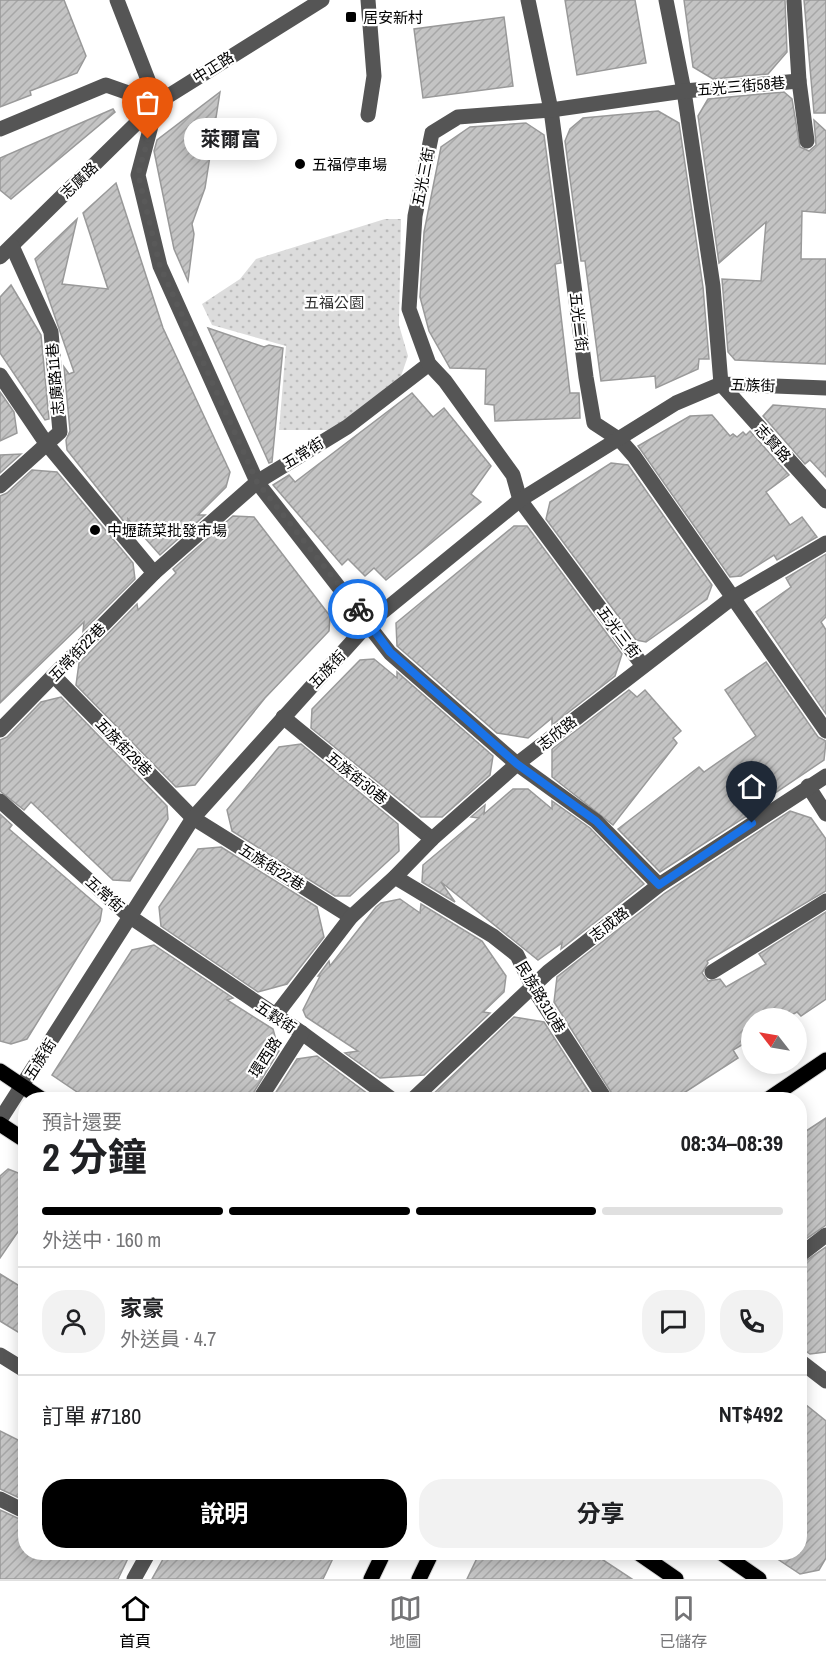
<!DOCTYPE html>
<html lang="zh-TW">
<meta charset="utf-8">
<style>
body{margin:0;font-family:"Archivo Narrow","Noto Sans TC",sans-serif;background:#f2f2f2;color:#202124;height:100vh;display:flex;flex-direction:column;font-size:22px;white-space:nowrap}
*{box-sizing:border-box;margin:0}
p{font-size:20px;color:#757577}
.icon{flex:none;width:33px;height:33px;fill:none;stroke:currentColor;stroke-width:2;stroke-linecap:round;stroke-linejoin:round}
.map{position:relative;flex:1;overflow:hidden}
.panel{position:absolute;left:18px;top:1092px;width:789px;height:468px;display:flex;flex-direction:column;background:#fff;border-radius:24px;box-shadow:0 3px 15px #0003}
.panel>*{flex:none}
.needle{width:39px;rotate:301deg}
.fabs{position:absolute;left:741px;top:1008px;display:grid;gap:12px}
.fabs a{display:grid;place-items:center;width:66px;height:66px;border-radius:50%;background:#fff;box-shadow:0 3px 15px #0003;font-size:30px}
.pin{position:absolute;display:grid;place-items:center;width:51px;height:51px;color:#fff;margin:-62px -26px;border-radius:50% 50% 50% 0;rotate:-45deg;box-shadow:0 0 6px #0007}
.pin .icon{rotate:45deg}
.courier{position:absolute;display:grid;place-items:center;width:60px;height:60px;margin:-30px;border:4px solid #1a73e8;border-radius:50%;background:#fff;color:#222;box-shadow:0 2px 8px #0007}
.bubble{position:absolute;height:42px;border-radius:21px;background:#fff;box-shadow:0 3px 15px #0003;font-size:20px;font-weight:700;line-height:42px;text-align:center}
.head em{font-style:normal;font-weight:700}
.head div{display:flex;flex-direction:column-reverse}
.head{display:flex;align-items:center;justify-content:space-between;height:102px;padding:0 24px}
h1{font-size:39px;font-weight:700;line-height:45px}
.bar{display:grid;grid-template-columns:repeat(4,1fr);gap:9px 6px;align-content:center;height:72px;padding:0 24px}
.bar i{height:8px;border-radius:4px;background:#e0e0e0}
.bar .on{background:#000}
.bar p{grid-column:span 4}
.line{display:flex;align-items:center;gap:15px;padding:0 24px;border-top:2px solid #e0e0e0}
.line div{flex:1}
.round{display:grid;place-items:center;flex:none;width:63px;height:63px;border-radius:24px;background:#f2f2f2}
.button{display:flex;gap:12px;margin-top:auto;padding:12px 24px}
.button a{flex:1;height:69px;border-radius:24px;background:#000;color:#fff;font-size:24px;font-weight:700;line-height:69px;text-align:center}
.button a+a{background:#f2f2f2;color:#202124}
.tabs{display:flex;justify-content:space-around;align-items:center;height:84px;border-top:2px solid #e0e0e0;background:#fff;font-size:16px;color:#757577}
.tabs a{display:grid;justify-items:center;gap:3px}
.tabs .on{color:#000}
.map>svg:first-child{display:block}
</style>
<div class="map">
<svg width="826" height="1579" viewBox="0 0 826 1579">
<defs>
<pattern id="park-dots" width="8" height="8" patternUnits="userSpaceOnUse" patternTransform="scale(1.5)"><rect width="8" height="8" fill="#dcdcdc"/><path d="M2 2h.1M6 6h.1" fill="none" stroke="#bbb" stroke-width="1.8" stroke-linecap="round"/></pattern>
<pattern id="building-hatch" width="6" height="6" patternUnits="userSpaceOnUse" patternTransform="scale(1.5)"><rect width="6" height="6" fill="#c4c4c4"/><path d="M-1 1l2-2M0 6l6-6M5 7l2-2" fill="none" stroke="#a7a7a7"/></pattern>
</defs>
<rect width="100%" height="100%" fill="#fff"/>
<polygon fill="url(#park-dots)" points="385,219 401,219 399,325 408,356 401,376 332,430 279,430 286,346 212,325 202,304 240,279 256,259"/>
<g fill="url(#building-hatch)" stroke="#999" stroke-width="1.5">
<polygon points="0,0 64,0 86,56 77,73 30,91 31,95 0,107"/>
<polygon points="565,0 635,0 646,63 577,75"/>
<polygon points="684,0 785,0 787,52 768,74 713,79 693,67"/>
<polygon points="804,0 826,0 826,113 814,113"/>
<polygon points="504,17 513,86 423,98 414,29"/>
<polygon points="220,92 205,188 192,224 194,234 188,281 174,249 154,151 157,140"/>
<polygon points="784,92 792,99 800,147 809,151 816,145 814,120 826,131 826,213 802,211 801,259 826,259 826,364 735,360 728,352 722,279 761,281 766,222 719,263 698,116 708,99"/>
<polygon points="113,109 115,112 11,199 0,190 0,158"/>
<polygon points="658,111 679,123 703,287 709,359 699,359 698,369 656,388 655,376 601,381 585,261 581,261 565,141 570,129 583,118"/>
<polygon points="526,123 544,135 561,263 555,264 570,393 579,393 580,418 495,421 494,405 485,404 486,369 450,368 429,331 420,297 424,232 441,147 470,127"/>
<polygon points="116,183 163,328 230,472 226,487 198,515 205,515 160,555 128,519 129,528 67,450 66,440 70,431 64,367 69,374 74,372 35,259 77,219 62,284 108,289 83,213"/>
<polygon points="11,285 41,335 49,419 45,420 0,353 0,297"/>
<polygon points="208,328 264,347 269,345 283,348 272,462 269,463"/>
<polygon points="0,392 14,412 17,433 0,441"/>
<polygon points="412,393 433,417 444,408 491,466 471,494 481,502 386,580 374,568 365,576 348,559 342,565 273,485 289,475 295,482"/>
<polygon points="773,405 826,409 826,477 810,460 805,464 763,416"/>
<polygon points="712,415 730,436 733,434 737,437 743,432 746,435 750,431 789,475 766,492 790,525 802,517 817,537 777,560 774,555 741,576 730,577 638,446 690,416"/>
<polygon points="21,454 0,473 0,455"/>
<polygon points="611,463 628,465 712,585 707,599 646,642 636,640 546,519 550,502"/>
<polygon points="32,470 57,472 133,563 135,579 83,631 84,622 0,703 0,496 7,493"/>
<polygon points="233,516 254,517 330,616 329,631 265,698 195,785 176,787 76,685 79,663 137,604 138,610 176,573 173,569"/>
<polygon points="514,526 527,526 622,654 615,676 552,725 552,718 528,738 497,733 397,646 396,623"/>
<polygon points="826,554 826,617 821,622 826,630 826,714 756,612 791,587 786,578"/>
<polygon points="374,659 397,678 397,672 493,756 490,775 442,817 421,817 311,728 312,709 360,660"/>
<polygon points="766,662 818,737 826,741 824,760 762,802 767,803 660,872 618,829 699,767 704,772 756,736 725,690"/>
<polygon points="629,690 637,697 645,690 681,731 673,738 677,743 613,825 552,777 552,749"/>
<polygon points="61,697 167,806 168,819 130,881 113,880 31,802 24,810 0,791 0,740 7,737 41,702"/>
<polygon points="301,744 398,824 399,851 350,896 335,896 232,831 227,810 279,747"/>
<polygon points="513,789 528,789 552,809 552,801 590,828 644,884 561,949 562,943 538,960 441,882 455,902 422,882 423,865 479,818 471,817 485,805 484,814"/>
<polygon points="790,811 811,818 826,839 826,891 707,961 708,963 702,973 708,981 720,979 726,987 766,964 759,954 826,912 826,999 801,1016 797,1012 786,1018 752,1018 752,1039 733,1050 738,1058 673,1100 616,1100 554,1002 557,977 665,893"/>
<polygon points="0,814 12,825 9,829 102,909 100,921 27,1039 11,1044 0,1041"/>
<polygon points="221,847 317,907 324,937 287,984 258,992 161,926 159,907 198,849"/>
<polygon points="400,899 420,913 421,904 482,941 506,976 504,992 483,1012 490,1013 424,1075 380,1078 345,1053 358,1051 306,1017 303,1010 320,976 318,976 329,961 330,966 376,907 381,903"/>
<polygon points="154,945 233,998 227,1000 273,1029 279,1051 249,1100 89,1100 52,1075 132,950"/>
<polygon points="514,1017 544,1022 594,1100 427,1100"/>
<polygon points="317,1056 376,1100 271,1100 297,1059"/>
<polygon points="826,1118 826,1225 800,1243 800,1135"/>
<polygon points="8,1169 26,1176 26,1220 0,1258 0,1176"/>
<polygon points="826,1247 826,1352 810,1354 800,1347 800,1265"/>
<polygon points="0,1274 26,1290 26,1337 0,1321"/>
<polygon points="800,1400 826,1421 826,1558 819,1570 800,1574 767,1552 800,1552"/>
<polygon points="0,1431 26,1444 26,1501 0,1489"/>
<polygon points="0,1510 26,1522 26,1552 131,1552 118,1579 0,1579"/>
<polygon points="167,1552 336,1552 323,1579 152,1579"/>
<polygon points="480,1552 591,1552 632,1579 467,1579"/>
</g>
<g fill="none" stroke-linecap="round" stroke-linejoin="round">
<g stroke="#dbdbdb" stroke-width="17">
<g id="major">
<polyline points="0,1071 43,1100"/>
<polyline points="767,1100 826,1060"/>
<polyline points="0,1124 26,1141"/>
<polyline points="637,1552 676,1579"/>
<polyline points="720,1552 759,1579"/>
<polyline points="371,1579 384,1552"/>
<polyline points="419,1579 432,1552"/>
</g>
</g>
<g stroke="#555" stroke-width="15">
<polyline points="117,0 157,103"/>
<polyline points="368,0 374,76 368,115"/>
<polyline points="528,0 551,110 586,377 594,423 620,440 634,456 826,731"/>
<polyline points="666,0 684,91 713,286 721,384 826,501"/>
<polyline points="794,1 799,81 807,141"/>
<polyline points="157,103 138,175 160,266 257,482 390,653 517,764 596,821 659,885"/>
<polyline points="0,129 106,85 157,103"/>
<polyline points="0,257 157,103 322,0"/>
<polyline points="0,375 46,443 154,573 257,482 347,427 429,364"/>
<polyline points="0,486 60,432 51,332 12,246"/>
<polyline points="643,666 520,500 513,475 445,381 429,364 409,309 415,216 432,133 458,117 551,110 684,91 799,81"/>
<polyline points="54,676 193,818 351,917"/>
<polyline points="283,717 432,839"/>
<polyline points="0,730 154,573"/>
<polyline points="808,786 826,814"/>
<polyline points="0,801 129,916 302,1033 393,1100"/>
<polyline points="395,877 493,936 517,955 533,988 606,1100"/>
<polyline points="712,972 826,901"/>
<polyline points="275,1016 351,917 395,877 432,839 517,764 732,598 826,543"/>
<polyline points="259,1100 302,1033"/>
<polyline points="412,1100 548,972 659,885 826,776"/>
<polyline points="0,1120 193,818 369,623 520,500 676,403 721,384 826,388"/>
<polyline points="800,1255 826,1235"/>
<polyline points="0,1355 26,1371"/>
<polyline points="800,1361 826,1381"/>
<polyline points="0,1499 26,1512"/>
<polyline points="134,1579 149,1552"/>
</g>
<use href="#major" stroke="#000" stroke-width="15"/>
</g>
<g fill="none" stroke-linecap="round" stroke-linejoin="round">
<polyline stroke="#595959" stroke-width="6" stroke-dasharray="0 10.8" points="148,139 138,174 160,266 257,482 358,609"/>
<polyline stroke="#1a73e8" stroke-width="8" points="358,609 390,652 517,764 596,821 659,885 752,823"/>
</g>
<g fill="#000" stroke="#fff" stroke-width="2">
<rect x="345" y="11" width="12" height="12" rx="3"/>
<circle cx="300" cy="164" r="6"/>
<circle cx="95" cy="530" r="6"/>
</g>
<g text-anchor="middle" dominant-baseline="central" stroke-width="4.5" stroke-linejoin="round" paint-order="stroke">
<g font-size="15" fill="#000" stroke="#fff" text-anchor="start">
<text x="363" y="17">居安新村</text>
<text x="312" y="164">五福停車場</text>
<text x="107" y="530">中壢蔬菜批發市場</text>
</g>
<g font-size="15" fill="#000" stroke="#fff">
<text transform="translate(213 67) rotate(-32)">中正路</text>
<text transform="translate(741 86) rotate(-5)">五光三街58巷</text>
<text transform="translate(423 177) rotate(-79)">五光三街</text>
<text transform="translate(79 180) rotate(-44)">志廣路</text>
<text transform="translate(579 322) rotate(83)">五光二街</text>
<text transform="translate(55 379) rotate(-95)">志廣路11巷</text>
<text transform="translate(753 385) rotate(2)">五族街</text>
<text transform="translate(773 443) rotate(48)">志賢路</text>
<text transform="translate(303 453) rotate(-32)">五常街</text>
<text transform="translate(619 632) rotate(53)">五光三街</text>
<text transform="translate(77 652) rotate(-46)">五常街22巷</text>
<text transform="translate(327 669) rotate(-47)">五族街</text>
<text transform="translate(557 733) rotate(-38)">志欣路</text>
<text transform="translate(124 747) rotate(46)">五族街29巷</text>
<text transform="translate(357 778) rotate(39)">五族街30巷</text>
<text transform="translate(272 867) rotate(32)">五族街22巷</text>
<text transform="translate(105 894) rotate(42)">五常街</text>
<text transform="translate(609 924) rotate(-38)">志成路</text>
<text transform="translate(541 997) rotate(59)">民族路310巷</text>
<text transform="translate(276 1017) rotate(33)">五穀街</text>
<text transform="translate(265 1057) rotate(-57)">環西路</text>
<text transform="translate(40 1059) rotate(-58)">五族街</text>
</g>
<g font-size="15" fill="#333" stroke="#fff">
<text x="334" y="302">五福公園</text>
</g>
</g>
</svg>
<div class="fabs">
<a><svg class="needle" viewBox="-14 -14 28 28"><path d="M0-13l5 13h-10z" fill="#e53935"/><path d="M0 13l5-13h-10z" fill="#757577"/></svg></a>
</div>
<div class="pin" style="left:148px;top:139px;background:#ea580c"><svg class="icon" aria-label="bag" viewBox="0 0 24 24"><path d="M5 8h14l-1 12H6zM9 8a3 3 0 0 1 6 0"/></svg></div>
<div class="pin" style="left:752px;top:823px;background:#1f2937"><svg class="icon" aria-label="home" viewBox="0 0 24 24"><path d="M3 11l9-7 9 7M6 9v11h12V9"/></svg></div>
<div class="courier" style="left:358px;top:609px"><svg class="icon" aria-label="bike" viewBox="0 0 24 24"><circle cx="6" cy="16" r="4"/><circle cx="18" cy="16" r="4"/><path d="M6 16l4-8h5l3 8M10 8l3 8H6M13 5h3"/></svg></div>
<div class="bubble" style="left:184px;top:118px;width:93px">萊爾富</div>
<section class="panel">
<div class="head"><div><h1>2 分鐘</h1><p>預計還要</p></div><em>08:34–08:39</em></div>
<div class="bar"><i class="on"></i><i class="on"></i><i class="on"></i><i></i><p>外送中 · 160 m</p></div>
<div class="line" style="height:108px"><a class="round"><svg class="icon" aria-label="person" viewBox="0 0 24 24"><circle cx="12" cy="8" r="4"/><path d="M4 21q1-7 8-7t8 7"/></svg></a><div><b>家豪</b><p>外送員 · 4.7</p></div><a class="round"><svg class="icon" aria-label="chat" viewBox="0 0 24 24"><path d="M4 5h16v11H9l-5 4z"/></svg></a><a class="round"><svg class="icon" aria-label="phone" viewBox="0 0 24 24"><path d="M5 4h4l2 5-3 2q2 4 5 5l2-3 5 2v4C11 20 4 13 5 4z"/></svg></a></div>
<div class="line" style="height:78px"><div>訂單 #7180</div><b>NT$492</b></div>
<div class="button"><a>說明</a><a>分享</a></div>
</section>
</div>
<nav class="tabs">
<a class="on"><svg class="icon" aria-label="home" viewBox="0 0 24 24"><path d="M3 11l9-7 9 7M6 9v11h12V9"/></svg>首頁</a>
<a><svg class="icon" aria-label="map" viewBox="0 0 24 24"><path d="M3 6l6-2 6 2 6-2v14l-6 2-6-2-6 2zM9 4v14M15 6v14"/></svg>地圖</a>
<a><svg class="icon" aria-label="saved" viewBox="0 0 24 24"><path d="M7 4h10v16l-5-4-5 4z"/></svg>已儲存</a>
</nav>
